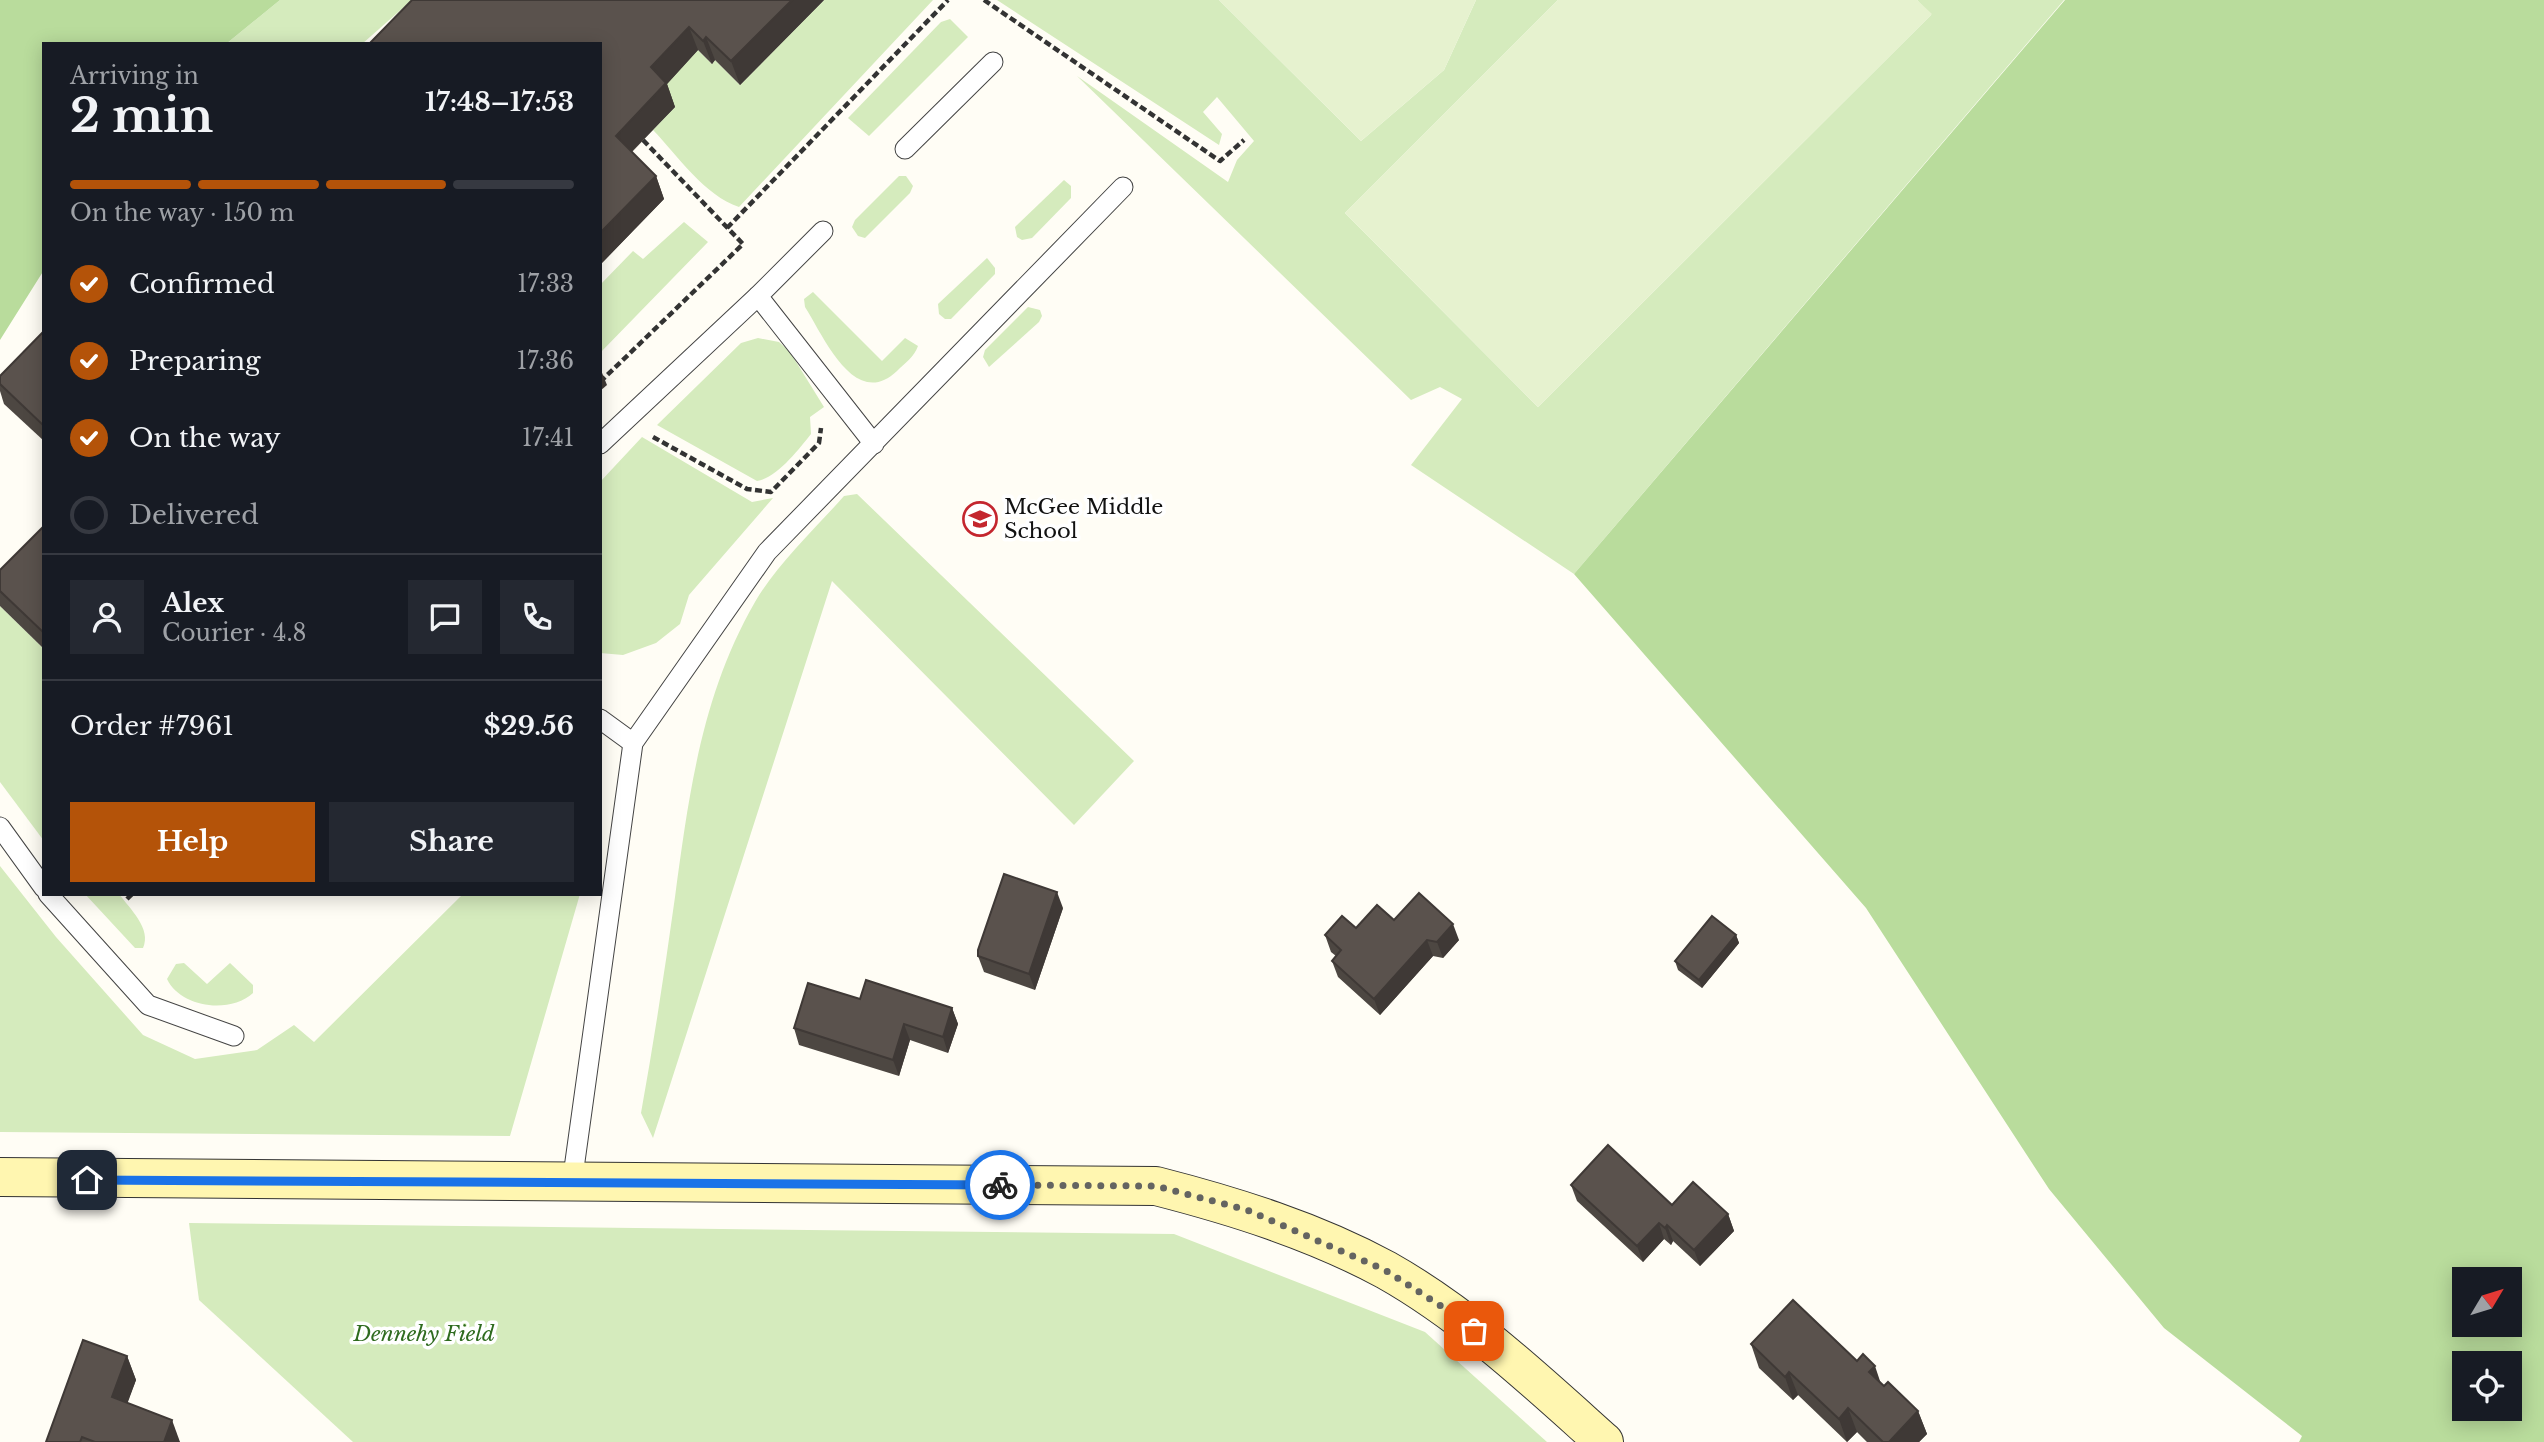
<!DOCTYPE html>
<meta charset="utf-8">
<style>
body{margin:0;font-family:"Libre Baskerville",serif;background:#242831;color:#f1f3f6;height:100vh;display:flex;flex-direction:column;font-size:26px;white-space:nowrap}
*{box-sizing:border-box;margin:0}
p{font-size:23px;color:#9ea1a6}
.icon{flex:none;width:38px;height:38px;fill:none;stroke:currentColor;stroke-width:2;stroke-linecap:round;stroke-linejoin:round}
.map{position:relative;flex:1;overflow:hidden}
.sheet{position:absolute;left:42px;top:42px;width:560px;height:854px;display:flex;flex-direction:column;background:#171b24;border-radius:0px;box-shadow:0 4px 18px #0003}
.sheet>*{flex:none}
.needle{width:46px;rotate:52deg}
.tools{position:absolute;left:2452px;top:1267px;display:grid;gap:14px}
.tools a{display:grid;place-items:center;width:70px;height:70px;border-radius:0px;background:#171b24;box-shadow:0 4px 18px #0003;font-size:35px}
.pin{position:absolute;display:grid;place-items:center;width:60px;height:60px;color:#fff;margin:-30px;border-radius:14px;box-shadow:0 4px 10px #0006}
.courier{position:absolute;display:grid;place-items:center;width:70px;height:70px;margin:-35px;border:5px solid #1a73e8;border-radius:50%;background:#fff;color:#222;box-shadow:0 2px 9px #0007}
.head em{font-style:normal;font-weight:700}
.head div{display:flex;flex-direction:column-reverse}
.head{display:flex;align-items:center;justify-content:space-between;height:119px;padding:0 28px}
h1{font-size:46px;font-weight:700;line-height:52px}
.bar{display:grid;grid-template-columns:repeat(4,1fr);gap:10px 7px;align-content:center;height:84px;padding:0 28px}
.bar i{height:9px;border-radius:5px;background:#363941}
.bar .on{background:#b45309}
.bar p{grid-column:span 4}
.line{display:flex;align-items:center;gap:18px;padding:0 28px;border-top:2px solid #363941}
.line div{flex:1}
.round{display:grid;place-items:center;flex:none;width:74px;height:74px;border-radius:0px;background:#242831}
ol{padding:0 28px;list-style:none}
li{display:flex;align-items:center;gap:21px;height:77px}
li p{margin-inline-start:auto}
li .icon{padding:7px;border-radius:50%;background:#b45309;color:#fff;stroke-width:4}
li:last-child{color:#9ea1a6}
li i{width:38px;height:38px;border:4px solid #363941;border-radius:50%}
.button{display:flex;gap:14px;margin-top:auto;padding:14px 28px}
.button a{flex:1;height:80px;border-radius:0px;background:#b45309;color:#fff;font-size:28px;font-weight:700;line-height:80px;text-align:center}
.button a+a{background:#242831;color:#f1f3f6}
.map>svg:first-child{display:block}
</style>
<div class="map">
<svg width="2544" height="1442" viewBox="0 0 2544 1442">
<rect width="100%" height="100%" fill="#fffdf5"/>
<g fill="#d5ebbd">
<polygon points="280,0 412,0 362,44 226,44"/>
<path d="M824 0H933L739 207C705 196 677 155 653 130L675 107 660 91 698 50 712 64 715 60 740 85Z"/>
<polygon points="997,0 1219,0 1361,141 1444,70 1476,0 1558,0 1345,213 1538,407 1931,15 1917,0 2064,0 1574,574 1411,465 1462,399 1440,387 1411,400 1077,76 1228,182 1237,160 1254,141 1217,97 1203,112 1222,134 1219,145"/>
<polygon points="950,19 968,37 869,136 848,118 941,22"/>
<polygon points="899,176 906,176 913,186 910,193 865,238 858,236 852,227 855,220"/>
<polygon points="1064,180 1071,186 1071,198 1032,238 1022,240 1017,237 1015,227"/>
<polygon points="684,222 708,242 600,353 600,285 633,251 643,259"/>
<polygon points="987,258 995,268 995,274 951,319 945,319 939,314 938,304"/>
<path d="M813 292 882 361 905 338 918 346C914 357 905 363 897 371 855 411 824 337 805 307L804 299Z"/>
<polygon points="1028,307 1040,310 1042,316 1039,322 989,367 983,357 985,350"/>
<path d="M758 338 779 342 790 352 824 407 810 417 811 434C799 449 777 478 757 481L657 425 741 343Z"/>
<polygon points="642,437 752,502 773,498 689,595 680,624 656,643 623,655 600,653 600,482"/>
<path d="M857 494 1134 761 1074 825 832 581 653 1138 641 1113C654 1041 665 969 675 897 689 793 702 694 755 602 777 564 815 529 844 496Z"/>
<polygon points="0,606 44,649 44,841 0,782"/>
<polygon points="0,866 56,937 143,1035 195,1059 257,1050 294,1025 314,1042 463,894 580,894 510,1136 0,1132"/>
<path d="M85 894H119C130 909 152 929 143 948H135Z"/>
<path d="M184 963 207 984 230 963 253 985V993C230 1014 181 1008 167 979L176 964Z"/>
<polygon points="189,1223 1174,1234 1425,1332 1547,1442 353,1442 199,1300"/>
</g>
<g fill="#b9dc9c" fill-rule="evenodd">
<polygon points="0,0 280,0 226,44 44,44 44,270 0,340"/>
<path d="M2065 0H2544V1442H2299L2302 1436 2164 1328 2049 1189 1866 908 1574 574ZM2464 1279H2510V1325H2464ZM2464 1363H2510V1409H2464Z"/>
</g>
<g fill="#e6f2cf">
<polygon points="1219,0 1476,0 1444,70 1361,141"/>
<polygon points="1558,0 1917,0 1932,14 1538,407 1345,213"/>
</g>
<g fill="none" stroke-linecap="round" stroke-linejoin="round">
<g stroke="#444" stroke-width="21">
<g id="service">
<polyline points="905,149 993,62"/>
<polyline points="823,231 758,296 874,444"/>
<polyline points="600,444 758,296"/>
<polyline points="600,719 633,743"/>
<polyline points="0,827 44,888"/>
<polyline points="48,894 148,1005 234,1036"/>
<polyline points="572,1183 633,743 767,552 1123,187"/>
</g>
</g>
<g stroke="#333" stroke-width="40">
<path id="secondary" d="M0 1177 1156 1186C1234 1206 1314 1231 1386 1270 1466 1315 1536 1381 1604 1442"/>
</g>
<g stroke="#333" stroke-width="4.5" stroke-dasharray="7 3.5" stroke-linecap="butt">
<polyline points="984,0 1220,161 1244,140"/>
<polyline points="727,228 948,0"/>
<polyline points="600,382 743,244 643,140"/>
<polyline points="653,437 747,489 771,492 819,443 821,428"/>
<polyline points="127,899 132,894"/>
</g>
<use href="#service" stroke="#fff" stroke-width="19"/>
<use href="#secondary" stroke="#fff6b0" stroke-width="38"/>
</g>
<g fill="#4d4742">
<polygon points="824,0 740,85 715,60 712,64 698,50 667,84 675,107 632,152 656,176 664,199 600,265 600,44"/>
<polygon points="44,331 44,441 4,404 0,391 0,376"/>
<polygon points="44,526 44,649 0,606 0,570"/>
<polygon points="1063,908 1035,990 984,972 978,956"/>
<polygon points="1394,920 1459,940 1443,958 1433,956 1380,1015 1338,977 1332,961 1336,956 1331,952 1325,935"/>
<polygon points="1736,935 1739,943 1702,988 1678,970 1675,961"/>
<polygon points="860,999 952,1008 958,1024 948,1053 910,1040 899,1076 799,1045 794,1028"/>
<polygon points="1571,1185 1672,1205 1728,1214 1734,1231 1700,1266 1673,1241 1671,1245 1664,1239 1643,1262 1577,1201"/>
<polygon points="1751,1344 1881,1384 1918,1411 1927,1434 1919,1442 1867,1442 1857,1432 1847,1442 1798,1395 1793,1400 1759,1368"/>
<polygon points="127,1356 136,1380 127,1403 180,1442 46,1442"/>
</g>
<g fill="#3f3936">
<polygon points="792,0 824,0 740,85 731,61"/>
<polygon points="689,27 698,50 667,84 675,107 624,159 616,136 651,67"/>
<polygon points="706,37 715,60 712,64 703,41"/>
<polygon points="656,176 664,199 600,265 600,233"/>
<polygon points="600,368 607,385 600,391"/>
<polygon points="1057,892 1063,908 1035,990 1029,974"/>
<polygon points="1453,924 1459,940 1443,958 1437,942"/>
<polygon points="1736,935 1739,943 1702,988 1699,980"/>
<polygon points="1427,940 1433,956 1380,1015 1374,999"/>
<polygon points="952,1008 958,1024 948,1053 943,1037"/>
<polygon points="904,1024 910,1040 899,1076 893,1060"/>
<polygon points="1728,1214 1734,1231 1700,1266 1694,1250"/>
<polygon points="1659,1223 1664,1239 1643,1262 1637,1246"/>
<polygon points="1667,1225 1673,1241 1671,1245 1665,1228"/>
<polygon points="127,1356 136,1380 121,1421 112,1397"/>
<polygon points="1875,1366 1883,1390 1869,1372"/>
<polygon points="1789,1372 1798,1395 1793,1400 1785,1377"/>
<polygon points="1848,1408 1857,1432 1847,1442 1839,1419"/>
<polygon points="1918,1411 1927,1434 1919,1442 1889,1442"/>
<polygon points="172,1420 180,1442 164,1442"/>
</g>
<g fill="#5a524d" stroke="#3f3936" stroke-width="2">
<polygon points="412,0 792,0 731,61 706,37 703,41 689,27 651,67 666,83 616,136 656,176 600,233 600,44 369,44"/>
<polygon points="44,331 44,426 0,384 0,376"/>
<polygon points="44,526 44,633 0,591 0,570"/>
<polygon points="1004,874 1057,892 1029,974 978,956 978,950"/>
<polygon points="1419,893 1453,924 1437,942 1427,940 1374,999 1332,961 1341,950 1325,935 1342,916 1356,928 1377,905 1394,920"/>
<polygon points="1712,916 1736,935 1699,980 1675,961"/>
<polygon points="866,980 952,1008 943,1037 904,1024 893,1060 794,1028 808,983 860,999"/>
<polygon points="1608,1145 1672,1205 1693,1182 1728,1214 1694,1250 1667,1225 1665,1228 1659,1223 1637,1246 1571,1185"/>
<polygon points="1793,1300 1857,1361 1863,1354 1875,1366 1869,1372 1884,1386 1888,1382 1918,1411 1889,1442 1883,1442 1848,1408 1839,1419 1789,1372 1785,1377 1751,1344"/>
<polygon points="83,1340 127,1356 112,1397 172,1420 164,1442 95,1442 82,1437 80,1442 46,1442"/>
</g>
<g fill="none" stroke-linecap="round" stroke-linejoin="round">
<polyline stroke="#646461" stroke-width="7" stroke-dasharray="0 12.6" points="1000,1185 1156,1186 1247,1210 1385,1270 1455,1315 1474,1331"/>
<polyline stroke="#1a73e8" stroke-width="9" points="87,1180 1000,1185"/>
</g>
<defs>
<g id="school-ring" transform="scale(1.75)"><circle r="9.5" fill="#fff" stroke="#c4262e" stroke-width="1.5"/><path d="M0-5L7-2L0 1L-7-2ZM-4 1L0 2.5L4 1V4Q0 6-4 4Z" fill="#c4262e"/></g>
</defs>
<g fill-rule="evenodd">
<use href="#school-ring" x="980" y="519"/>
</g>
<g text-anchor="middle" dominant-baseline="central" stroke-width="7" stroke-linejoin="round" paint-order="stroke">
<g font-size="21" fill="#111" stroke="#fff" text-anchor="start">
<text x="1004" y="507">McGee Middle<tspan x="1004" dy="24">School</tspan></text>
</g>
<g font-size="21" font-style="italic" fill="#2f6b1f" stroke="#fff">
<text x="424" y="1334">Dennehy Field</text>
</g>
</g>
</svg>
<div class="tools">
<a><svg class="needle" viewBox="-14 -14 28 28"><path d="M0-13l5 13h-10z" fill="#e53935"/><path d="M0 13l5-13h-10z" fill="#9ea1a6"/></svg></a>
<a><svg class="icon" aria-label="locate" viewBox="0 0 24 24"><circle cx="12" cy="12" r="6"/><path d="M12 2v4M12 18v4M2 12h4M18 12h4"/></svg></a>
</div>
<div class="pin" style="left:1474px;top:1331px;background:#ea580c"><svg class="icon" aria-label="bag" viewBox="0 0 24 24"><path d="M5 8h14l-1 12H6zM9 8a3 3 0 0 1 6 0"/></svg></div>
<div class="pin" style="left:87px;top:1180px;background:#1f2937"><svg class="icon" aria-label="home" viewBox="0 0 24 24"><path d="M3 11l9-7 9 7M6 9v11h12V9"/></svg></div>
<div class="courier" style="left:1000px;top:1185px"><svg class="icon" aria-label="bike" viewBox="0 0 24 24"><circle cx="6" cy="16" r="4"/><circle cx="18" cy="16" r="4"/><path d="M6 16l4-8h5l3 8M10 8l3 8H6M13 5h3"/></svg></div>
<section class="sheet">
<div class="head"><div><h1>2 min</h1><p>Arriving in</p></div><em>17:48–17:53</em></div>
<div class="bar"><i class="on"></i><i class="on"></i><i class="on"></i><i></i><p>On the way · 150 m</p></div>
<ol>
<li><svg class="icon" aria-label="check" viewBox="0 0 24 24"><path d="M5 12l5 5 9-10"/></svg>Confirmed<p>17:33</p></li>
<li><svg class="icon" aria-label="check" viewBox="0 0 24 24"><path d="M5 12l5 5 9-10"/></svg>Preparing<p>17:36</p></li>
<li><svg class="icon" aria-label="check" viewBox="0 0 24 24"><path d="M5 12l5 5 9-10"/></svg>On the way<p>17:41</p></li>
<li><i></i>Delivered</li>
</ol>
<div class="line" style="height:126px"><a class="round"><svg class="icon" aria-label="person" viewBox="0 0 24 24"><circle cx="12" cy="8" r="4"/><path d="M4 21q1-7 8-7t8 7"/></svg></a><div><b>Alex</b><p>Courier · 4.8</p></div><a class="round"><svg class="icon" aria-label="chat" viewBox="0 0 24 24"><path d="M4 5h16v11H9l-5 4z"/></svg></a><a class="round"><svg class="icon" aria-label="phone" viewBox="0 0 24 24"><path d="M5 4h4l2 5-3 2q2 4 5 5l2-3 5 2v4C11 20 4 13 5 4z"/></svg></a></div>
<div class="line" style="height:91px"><div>Order #7961</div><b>$29.56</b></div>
<div class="button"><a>Help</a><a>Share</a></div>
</section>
</div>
